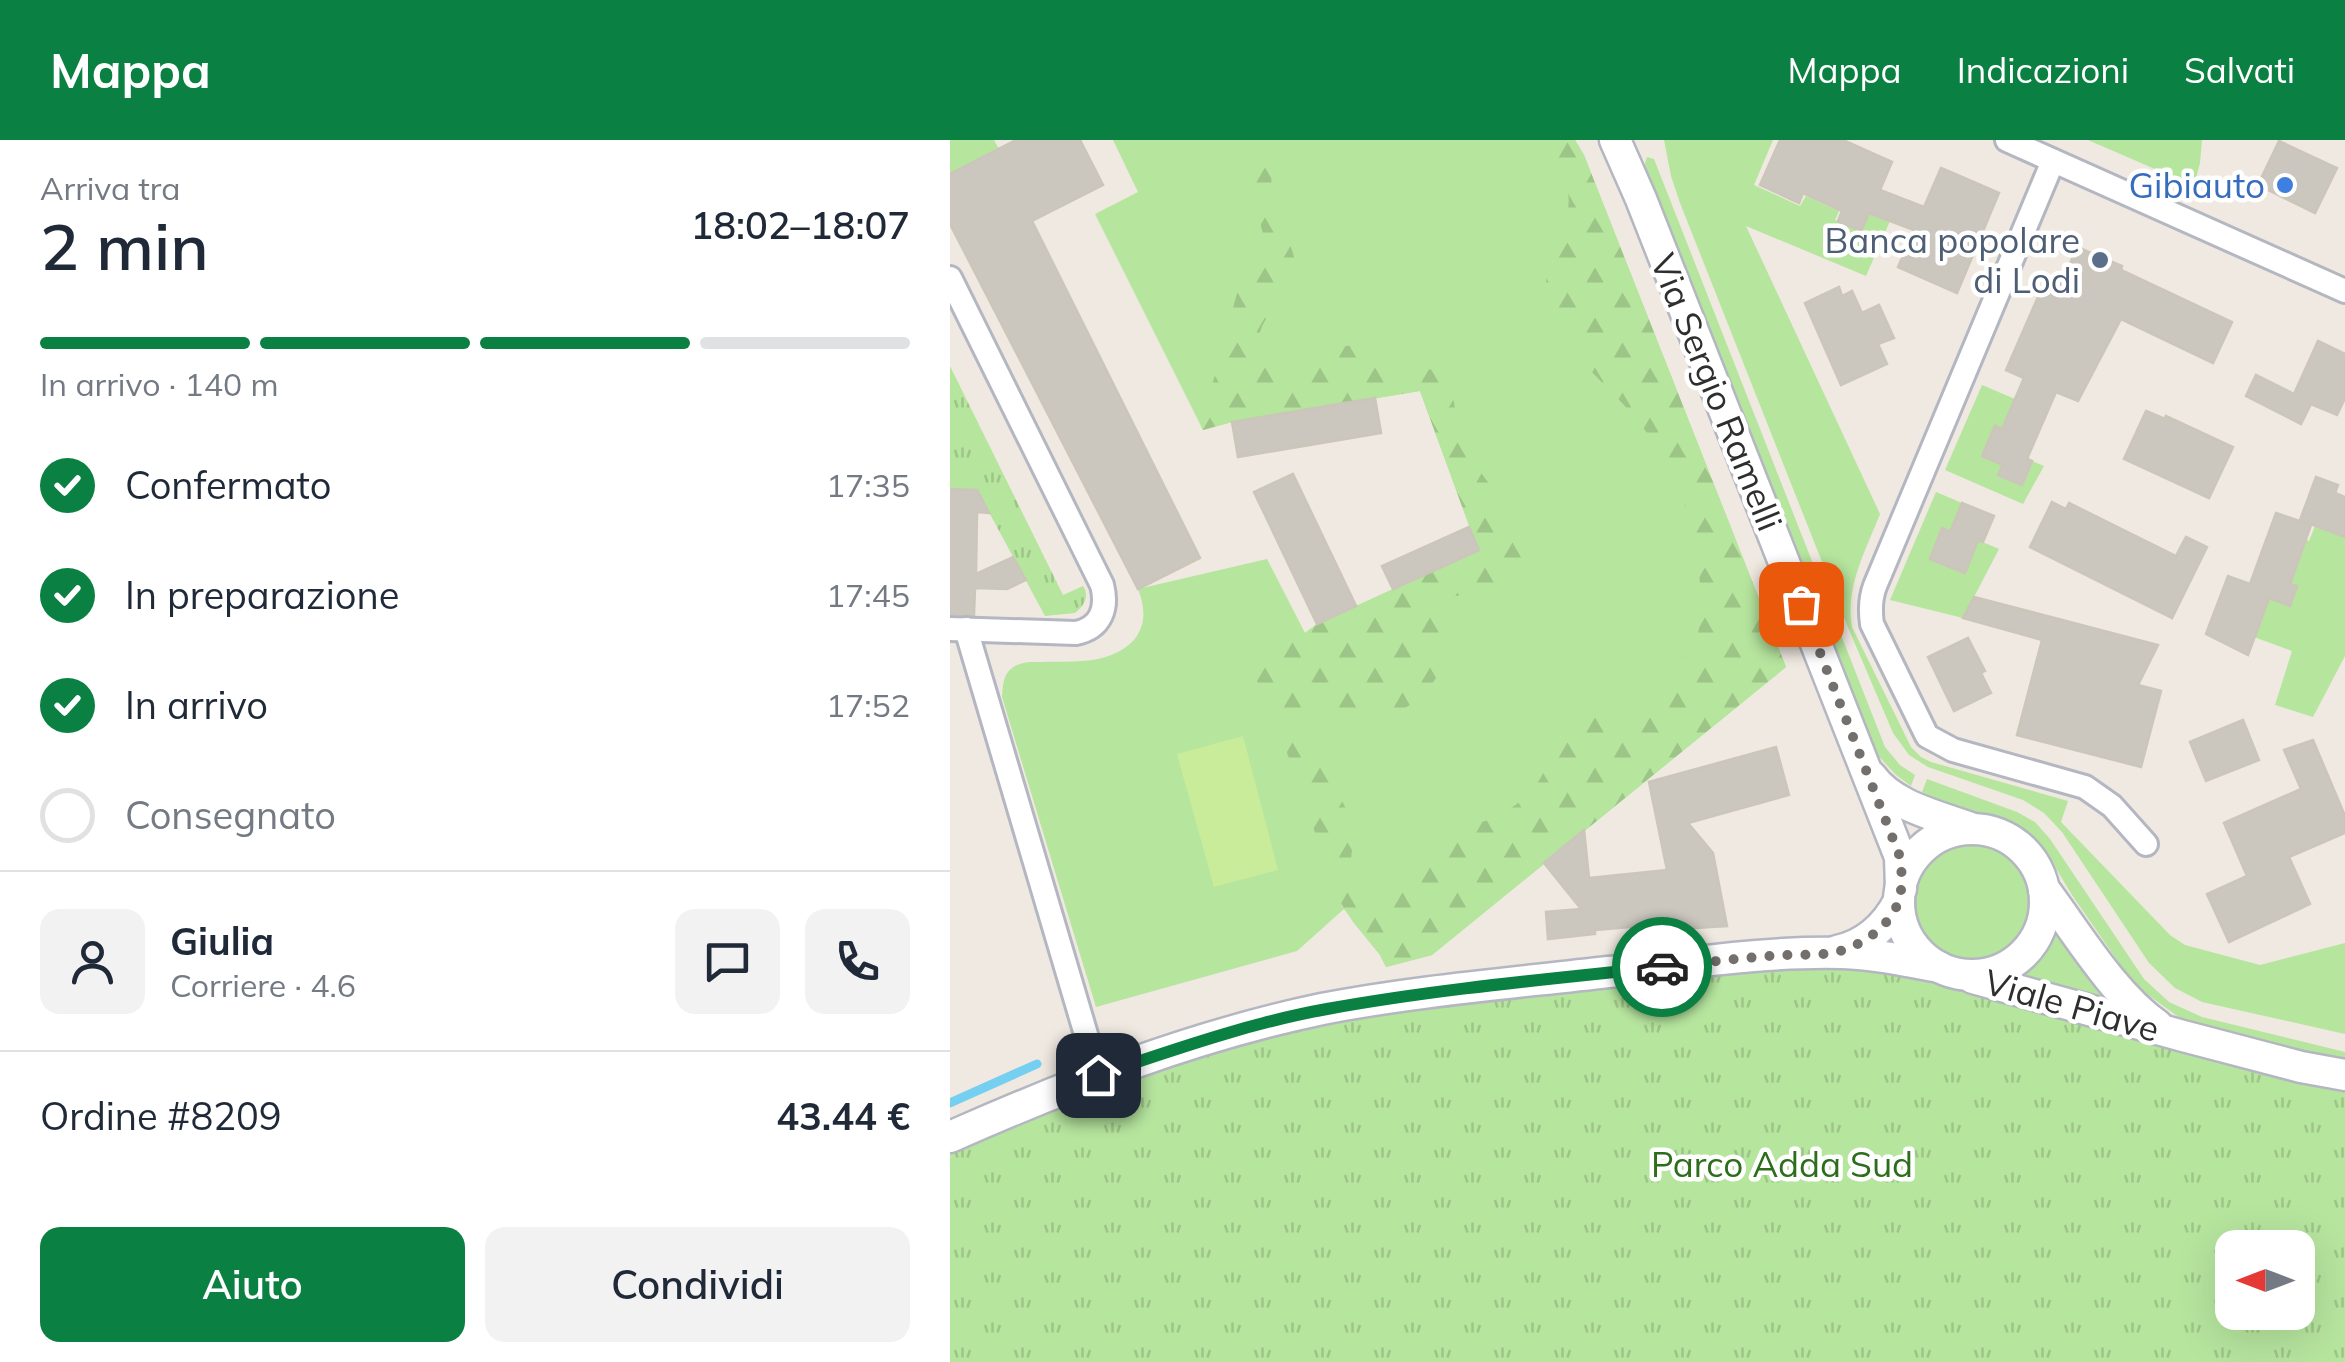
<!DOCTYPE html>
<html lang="it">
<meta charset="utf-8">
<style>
body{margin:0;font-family:Mulish,sans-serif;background:#f2f2f3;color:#1f2937;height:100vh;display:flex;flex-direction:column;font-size:38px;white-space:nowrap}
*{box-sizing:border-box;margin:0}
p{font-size:32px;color:#747a83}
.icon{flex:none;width:55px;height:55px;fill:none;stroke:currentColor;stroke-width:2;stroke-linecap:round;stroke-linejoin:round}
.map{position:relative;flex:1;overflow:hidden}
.drawer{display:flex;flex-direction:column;background:#fff;width:950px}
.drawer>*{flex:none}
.needle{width:65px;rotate:270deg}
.fabs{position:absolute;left:1265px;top:1090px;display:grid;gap:20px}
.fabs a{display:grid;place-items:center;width:100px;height:100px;border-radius:20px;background:#fff;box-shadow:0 10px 40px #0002;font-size:50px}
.pin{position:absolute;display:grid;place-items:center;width:85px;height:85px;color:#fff;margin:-42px;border-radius:20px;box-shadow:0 5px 15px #0006}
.courier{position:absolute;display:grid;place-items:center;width:100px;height:100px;margin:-50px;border:8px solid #0b8043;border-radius:50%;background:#fff;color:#222;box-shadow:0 2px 12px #0007}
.summary em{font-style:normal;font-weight:600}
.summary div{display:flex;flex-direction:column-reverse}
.summary{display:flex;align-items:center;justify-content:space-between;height:170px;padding:0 40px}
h1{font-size:65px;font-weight:600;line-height:75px}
.bar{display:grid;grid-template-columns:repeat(4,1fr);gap:15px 10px;align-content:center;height:120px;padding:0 40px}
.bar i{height:12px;border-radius:8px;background:#e0e1e3}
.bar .current{background:#0b8043}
.bar p{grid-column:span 4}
.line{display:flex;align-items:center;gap:25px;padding:0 40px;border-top:2px solid #e0e1e3}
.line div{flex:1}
.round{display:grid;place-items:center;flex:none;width:105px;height:105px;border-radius:20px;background:#f2f2f3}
ol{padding:0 40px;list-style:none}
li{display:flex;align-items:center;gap:30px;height:110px}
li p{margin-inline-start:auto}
li .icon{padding:10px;border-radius:50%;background:#0b8043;color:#fff;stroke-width:4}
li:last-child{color:#747a83}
li i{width:55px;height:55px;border:5px solid #e0e1e3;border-radius:50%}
.primary-button{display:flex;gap:20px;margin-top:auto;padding:20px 40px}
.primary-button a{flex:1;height:115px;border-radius:20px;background:#0b8043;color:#fff;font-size:40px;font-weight:600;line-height:115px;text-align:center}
.primary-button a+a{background:#f2f2f3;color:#1f2937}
header{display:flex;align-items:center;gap:60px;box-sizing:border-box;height:140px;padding:0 50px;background:#0b8043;color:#fff}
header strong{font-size:48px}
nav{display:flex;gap:55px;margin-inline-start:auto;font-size:35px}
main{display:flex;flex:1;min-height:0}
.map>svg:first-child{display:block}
</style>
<header>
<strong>Mappa</strong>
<nav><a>Mappa</a><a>Indicazioni</a><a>Salvati</a></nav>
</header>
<main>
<section class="drawer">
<div class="summary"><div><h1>2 min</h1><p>Arriva tra</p></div><em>18:02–18:07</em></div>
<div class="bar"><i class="current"></i><i class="current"></i><i class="current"></i><i></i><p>In arrivo · 140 m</p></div>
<ol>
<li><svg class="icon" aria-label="check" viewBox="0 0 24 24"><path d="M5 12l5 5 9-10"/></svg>Confermato<p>17:35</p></li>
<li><svg class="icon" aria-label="check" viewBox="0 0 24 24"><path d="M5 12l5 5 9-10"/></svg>In preparazione<p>17:45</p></li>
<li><svg class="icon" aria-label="check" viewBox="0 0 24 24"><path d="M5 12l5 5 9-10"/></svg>In arrivo<p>17:52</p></li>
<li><i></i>Consegnato</li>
</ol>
<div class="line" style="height:180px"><a class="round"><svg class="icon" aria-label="person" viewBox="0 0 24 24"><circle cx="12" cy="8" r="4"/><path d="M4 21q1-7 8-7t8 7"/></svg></a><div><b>Giulia</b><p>Corriere · 4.6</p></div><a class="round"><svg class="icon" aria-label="chat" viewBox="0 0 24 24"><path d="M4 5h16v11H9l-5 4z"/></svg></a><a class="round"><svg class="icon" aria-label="phone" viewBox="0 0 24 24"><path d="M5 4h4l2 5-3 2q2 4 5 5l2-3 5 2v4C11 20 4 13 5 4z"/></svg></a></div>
<div class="line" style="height:130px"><div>Ordine #8209</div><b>43.44 €</b></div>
<div class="primary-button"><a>Aiuto</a><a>Condividi</a></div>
</section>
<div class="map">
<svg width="1395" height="1222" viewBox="0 0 1395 1222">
<defs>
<pattern id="forest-firs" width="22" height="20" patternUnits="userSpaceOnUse" patternTransform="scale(2.5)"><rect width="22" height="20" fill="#b6e59e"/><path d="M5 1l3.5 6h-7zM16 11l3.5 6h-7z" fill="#9dc588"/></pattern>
<pattern id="park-tufts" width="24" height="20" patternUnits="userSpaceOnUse" patternTransform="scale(2.5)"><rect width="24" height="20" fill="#b6e59e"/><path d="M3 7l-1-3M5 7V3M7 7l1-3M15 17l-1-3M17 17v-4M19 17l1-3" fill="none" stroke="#9dc588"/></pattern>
</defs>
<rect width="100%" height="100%" fill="#efe9e1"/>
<g fill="#b6e59e">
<polygon points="0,0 44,0 49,9 0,34"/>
<path d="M163 0H625L634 15 836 527 482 815 436 827 430 815 394 769 347 811 146 867 52 557C53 545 53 535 62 528 71 521 82 522 93 522 124 521 159 525 183 501 197 485 195 467 188 449L317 419 355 493 367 484 528 410 470 251 282 282 253 290 145 74 188 52Z"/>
<path d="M714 0H823L804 45 850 66 856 56 889 71 885 80 910 92 919 73 940 81 916 136 796 86 930 374C916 410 895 447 902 487L961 607 971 617 981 622 1118 661 1111 682 1220 795 1235 805 1310 825 1395 803V894L1252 862 1225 848 1199 823 1112 692 1094 673 1073 660 978 627 959 615 943 593 897 485 730 63 721 36Z"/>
<polygon points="1138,0 1252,0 1250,23 1244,46"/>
<polygon points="697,17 704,19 935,607 950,625 965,635 961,646 946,635 923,610 697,37 695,23"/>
<polygon points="1032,245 1065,259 1052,289 1045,287 1032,316 1053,325 1049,335 1071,345 1082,321 1094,326 1073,364 995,330"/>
<polygon points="986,352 1012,363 1000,392 993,389 980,419 1028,400 1049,409 1013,478 940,460"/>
<polygon points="1365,386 1395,397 1395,516 1363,577 1325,565 1342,511 1304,497 1319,458 1340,465 1347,447 1340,444 1356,400 1359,401"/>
<polygon points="977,639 1067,672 1085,682 1100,699 1194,839 1219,862 1252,877 1395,912 1395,924 1234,881 1190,849 1178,836 1122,755 1095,710 1079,693 1064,683 997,664 972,652"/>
<circle cx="1022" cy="762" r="59"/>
<path d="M1103 771 1181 869 1053 839C1081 822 1095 804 1103 771Z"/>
</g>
<path fill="url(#forest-firs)" d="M305 0H329C314 35 323 62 336 96 340 105 345 115 345 125 346 151 316 169 310 192 307 203 310 213 316 221 331 240 347 225 363 217 376 211 393 205 407 205 427 205 431 220 446 227 459 233 478 228 492 230 503 244 502 255 506 272 509 286 516 302 521 315 528 332 541 344 550 359 558 372 559 388 564 403 566 410 572 416 573 423 575 430 573 440 570 445 551 475 511 439 494 465 486 479 493 502 493 518 492 531 485 541 476 551 454 575 425 582 393 577 383 576 374 573 363 575 354 586 354 594 360 607 371 628 398 664 402 686 406 706 396 722 405 741 415 746 423 746 434 746 479 744 470 710 501 692 514 684 530 684 544 678 562 669 579 657 590 639 601 621 603 592 622 581 645 569 671 584 695 566 705 559 713 548 720 538 730 525 743 509 748 493 752 478 751 463 750 448 749 385 724 323 683 275 653 240 615 213 600 168 579 111 652 69 599 21 590 13 577 7 567 0H625L634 15 836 527 482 815 436 827 430 815 403 782 388 758 335 607 294 510 355 493 367 484 528 410 470 251 282 282 253 290 251 286 293 131 321 120 301 53Z"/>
<g fill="url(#park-tufts)" fill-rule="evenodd">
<path d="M0 226 113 455 133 446C140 456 134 466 125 473L95 476 27 350 0 349Z"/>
<path d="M876 823 981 836 1357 937 1395 943V1222H0V1012L146 948 308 893 517 857ZM1282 1108H1348V1172H1282Z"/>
</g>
<polygon fill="#c9ec9a" points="293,596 328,730 264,747 227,614"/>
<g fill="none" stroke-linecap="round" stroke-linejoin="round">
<polyline stroke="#75cff0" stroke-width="9" points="0,963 87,924"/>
</g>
<g fill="#cbc7bf" stroke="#cbc5ba" stroke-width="2.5">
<polygon points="66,0 130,0 153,45 82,81 250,418 188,449 0,84 0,34"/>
<polygon points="830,0 893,0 942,22 930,50 974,67 991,28 1049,53 1007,153 948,127 964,90 919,73 911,91 888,81 892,71 853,53 849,63 810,45"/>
<polygon points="1329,1 1387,28 1365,73 1308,45"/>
<polygon points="1127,107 1172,126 1171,130 1282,182 1263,223 1171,179 1128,261 1106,252 1077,319 1082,321 1072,345 1048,335 1053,325 1032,316 1045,286 1052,289 1074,238 1056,230 1091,150 1106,156"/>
<polygon points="889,147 892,156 902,151 912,173 929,165 944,198 928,204 937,224 891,245 855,163"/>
<polygon points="1368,201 1395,214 1395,258 1387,275 1361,264 1351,284 1296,256 1306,235 1344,254"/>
<polygon points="425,258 431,293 288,317 282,282"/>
<polygon points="1196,271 1215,279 1216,276 1283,307 1259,358 1174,319"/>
<polygon points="343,334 406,466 367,484 304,352"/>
<polygon points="1366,337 1388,345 1385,353 1395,357 1395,397 1350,380"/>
<polygon points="0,349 27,350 39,373 27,372 26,434 63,417 76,440 57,449 25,448 24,475 0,474"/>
<polygon points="1102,362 1116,369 1119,363 1226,416 1236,397 1257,407 1222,478 1080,407"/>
<polygon points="1012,363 1044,376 1033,402 1028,400 1015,433 980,419 992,388 1000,392"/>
<polygon points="1326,373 1361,385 1340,444 1347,446 1340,466 1319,458 1298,515 1256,494 1278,436 1300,444"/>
<polygon points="519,387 529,410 443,449 432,426"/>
<polygon points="1024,457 1208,505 1188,545 1211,551 1191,627 1067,595 1092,500 1013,478"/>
<polygon points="1018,498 1035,531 1031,533 1041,553 1004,571 978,517"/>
<polygon points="1293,580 1309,620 1256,641 1240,602"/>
<polygon points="1363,600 1395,676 1395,693 1339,717 1360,764 1279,802 1257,754 1297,736 1274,683 1351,649 1334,610"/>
<polygon points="826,607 839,655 738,683 763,713 777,786 729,789 728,783 645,790 645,794 598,799 596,772 631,769 594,723 634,690 639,738 717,730 699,642"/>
</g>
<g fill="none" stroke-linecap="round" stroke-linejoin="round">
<g stroke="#b4b7c1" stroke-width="28">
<g id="street">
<polyline points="1057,0 1395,151"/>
<path d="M1103 21 925 446C920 459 920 470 922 484L977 596 1003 610 1135 647 1162 666 1196 704"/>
<path d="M0 138 152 445C158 468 151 488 126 493L0 489"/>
<polyline points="16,489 148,935"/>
</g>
</g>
<g stroke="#b4b7c1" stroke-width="35">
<g id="secondary">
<polyline points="665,0 691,59 950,717 951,749"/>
<path d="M921 636C943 667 989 676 1023 689"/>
<circle cx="1022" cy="762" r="73"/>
<path d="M1094 749C1127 793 1163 854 1207 885"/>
<path d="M887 811C915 805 936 786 949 761"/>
<polyline points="1023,838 1233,896 1351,927 1395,935"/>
<path d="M0 997C120 944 243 896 372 869 464 851 564 843 658 832 735 824 814 811 892 813 924 814 957 821 989 827"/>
</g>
</g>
<use href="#street" stroke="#fff" stroke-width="22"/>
<use href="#secondary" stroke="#fff" stroke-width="30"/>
</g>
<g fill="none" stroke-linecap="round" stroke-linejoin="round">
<path stroke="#726f6d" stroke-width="10" stroke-dasharray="0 18" d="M712 827C748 823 784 819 820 816 840 814 862 816 882 813 908 808 938 789 948 763 953 750 952 731 950 717L851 464"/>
<path stroke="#0b8043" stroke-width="12" d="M148 935C223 910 299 883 377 869 487 849 600 839 712 827"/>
</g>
<circle fill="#3f7fe0" stroke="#fff" stroke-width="4" cx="1335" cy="45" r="10"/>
<circle fill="#5c6f8a" stroke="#fff" stroke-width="4" cx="1150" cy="120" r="10"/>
<g text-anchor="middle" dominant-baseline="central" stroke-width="9" stroke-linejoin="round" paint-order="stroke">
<g font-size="35" fill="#366cbe" stroke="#fff" text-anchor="end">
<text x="1315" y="45">Gibiauto</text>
</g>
<g font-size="35" fill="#4e5e75" stroke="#fff" text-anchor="end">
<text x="1130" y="100">Banca popolare<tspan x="1130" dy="40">di Lodi</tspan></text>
</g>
<g font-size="35" fill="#2e2e2e" stroke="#fff">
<text transform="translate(767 252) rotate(68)">Via Sergio Ramelli</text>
<text transform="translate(1122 865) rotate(16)">Viale Piave</text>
</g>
<g font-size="35" fill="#2c6e1b" stroke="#fff">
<text x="832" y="1024">Parco Adda Sud</text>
</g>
</g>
</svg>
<div class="fabs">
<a><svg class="needle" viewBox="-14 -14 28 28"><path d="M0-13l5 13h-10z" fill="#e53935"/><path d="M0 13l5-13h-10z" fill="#747a83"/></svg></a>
</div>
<div class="pin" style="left:851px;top:464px;background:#ea580c"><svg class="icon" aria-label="bag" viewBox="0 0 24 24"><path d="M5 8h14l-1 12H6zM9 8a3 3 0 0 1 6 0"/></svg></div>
<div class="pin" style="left:148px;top:935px;background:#1f2937"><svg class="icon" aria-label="home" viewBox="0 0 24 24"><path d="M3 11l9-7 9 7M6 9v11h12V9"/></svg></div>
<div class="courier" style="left:712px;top:827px"><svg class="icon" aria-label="car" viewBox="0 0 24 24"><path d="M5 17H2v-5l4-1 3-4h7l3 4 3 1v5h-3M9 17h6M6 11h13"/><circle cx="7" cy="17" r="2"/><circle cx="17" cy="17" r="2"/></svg></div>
</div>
</main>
